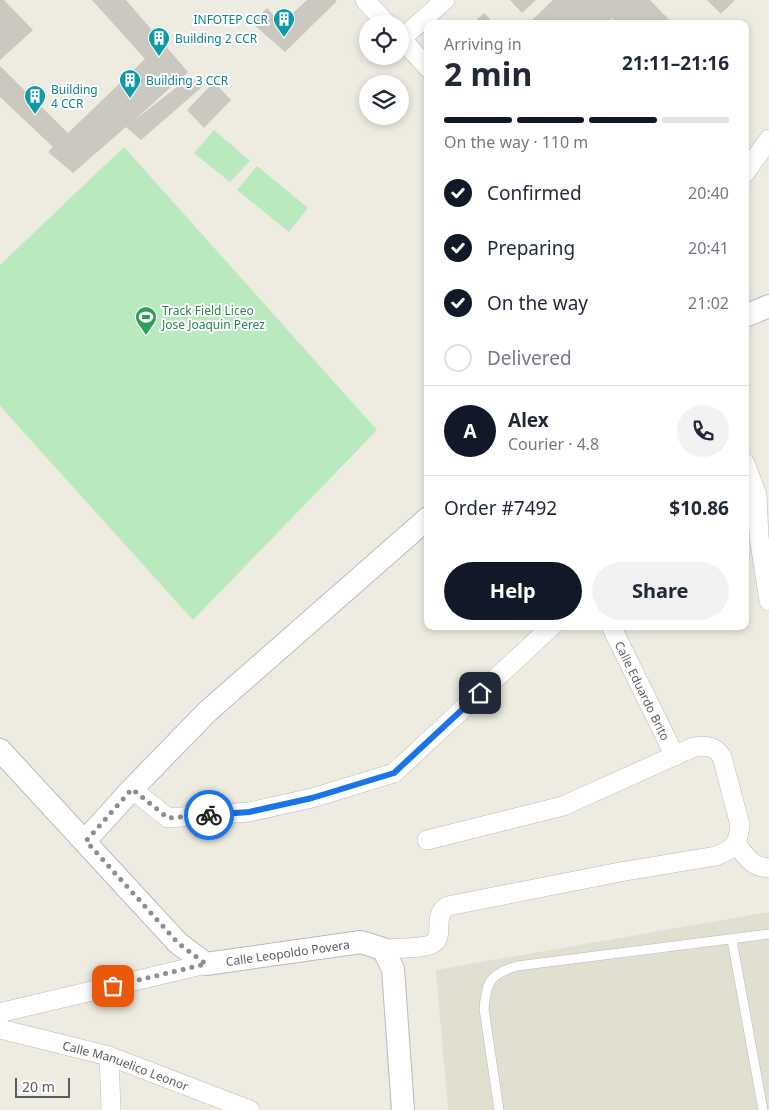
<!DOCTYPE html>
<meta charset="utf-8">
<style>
body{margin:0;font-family:"Noto Sans",sans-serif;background:#f2f2f3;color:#1f2937;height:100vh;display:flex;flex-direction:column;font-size:19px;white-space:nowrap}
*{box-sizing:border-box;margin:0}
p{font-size:16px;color:#747a83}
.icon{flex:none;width:28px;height:28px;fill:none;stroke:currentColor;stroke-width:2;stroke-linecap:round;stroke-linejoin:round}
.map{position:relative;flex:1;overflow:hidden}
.sheet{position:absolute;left:424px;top:20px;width:325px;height:610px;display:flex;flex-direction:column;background:#fff;border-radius:10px;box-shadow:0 2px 8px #0003}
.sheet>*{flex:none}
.controls{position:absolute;left:359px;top:15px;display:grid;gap:10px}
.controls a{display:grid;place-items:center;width:50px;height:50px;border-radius:50%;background:#fff;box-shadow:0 2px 8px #0003;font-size:25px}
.scale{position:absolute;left:15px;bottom:12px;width:55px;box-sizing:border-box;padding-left:5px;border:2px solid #595c63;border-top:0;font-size:14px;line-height:18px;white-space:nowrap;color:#595c63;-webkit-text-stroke:4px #fff;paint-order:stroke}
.pin{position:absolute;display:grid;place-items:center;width:42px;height:42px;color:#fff;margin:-21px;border-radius:10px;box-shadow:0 2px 8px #0006}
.courier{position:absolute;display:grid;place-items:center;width:50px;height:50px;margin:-25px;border:4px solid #1a73e8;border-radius:50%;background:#fff;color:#222;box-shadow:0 1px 6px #0007}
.head em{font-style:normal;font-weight:700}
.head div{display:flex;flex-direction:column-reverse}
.head{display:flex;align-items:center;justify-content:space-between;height:85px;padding:0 20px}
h1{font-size:32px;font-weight:700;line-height:38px}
.bar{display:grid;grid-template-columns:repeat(4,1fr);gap:8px 5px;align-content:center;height:60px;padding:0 20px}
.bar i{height:6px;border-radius:4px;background:#e0e1e3}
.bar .on{background:#111827}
.bar p{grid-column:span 4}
.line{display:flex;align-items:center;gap:12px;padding:0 20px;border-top:1px solid #e0e1e3}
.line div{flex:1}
.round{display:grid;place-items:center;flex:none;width:52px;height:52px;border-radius:26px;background:#f2f2f3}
ol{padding:0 20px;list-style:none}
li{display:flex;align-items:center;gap:15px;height:55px}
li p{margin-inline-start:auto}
li .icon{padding:5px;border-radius:50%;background:#111827;color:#fff;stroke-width:4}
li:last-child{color:#747a83}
li i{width:28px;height:28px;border:2px solid #e0e1e3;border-radius:50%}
.cta{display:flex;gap:10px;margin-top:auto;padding:10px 20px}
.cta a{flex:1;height:58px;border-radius:30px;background:#111827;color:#fff;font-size:20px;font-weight:700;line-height:58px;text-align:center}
.cta a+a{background:#f2f2f3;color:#1f2937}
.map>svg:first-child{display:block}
</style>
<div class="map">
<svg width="769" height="1110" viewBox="0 0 769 1110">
<rect width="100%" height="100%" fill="#eeece0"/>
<polygon fill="#e0dfd0" points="769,912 769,1110 448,1110 436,970"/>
<g fill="#b9e9be">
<polygon points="214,130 250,161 230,182 194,153"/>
<polygon points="124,147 377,430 193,620 0,406 0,265"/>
<polygon points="257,166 308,208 289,232 237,190"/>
</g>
<g fill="#cbc9bf">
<polygon points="0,0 4,0 33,30 0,60"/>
<polygon points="92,0 126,0 188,72 132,122 191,76 202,87 141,140 126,127 73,173 48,152 53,147 0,97 0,66 68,133 145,59"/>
<polygon points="307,0 335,0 337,1 285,52 252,23 267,8 281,24"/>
<polygon points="510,0 536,0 522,13"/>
<polygon points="553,0 650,0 673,24 618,24 612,18 606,24 528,24"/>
<polygon points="707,0 735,0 721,14"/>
<polygon points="484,13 494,24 472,24"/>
<polygon points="214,82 231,100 204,128 187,110"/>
</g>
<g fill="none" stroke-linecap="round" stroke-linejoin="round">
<g stroke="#b8bac1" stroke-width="10">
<g id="service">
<polyline points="732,940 763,1110"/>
<path d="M499 1110 484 1009C486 981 491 974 517 966L769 934"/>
</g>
</g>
<g stroke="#b8bac1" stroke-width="20">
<g id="minor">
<polyline points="365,0 387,24"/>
<polyline points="400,37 428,68"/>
<polyline points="401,39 445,0"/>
<polyline points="745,173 769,139"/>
<polyline points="745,463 757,495 759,537 769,601"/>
<path id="s1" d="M611 626 675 756"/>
<polyline points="132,789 168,818 249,812 312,798 394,773 552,626"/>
<path d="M736 844C747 857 751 867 769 868"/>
<path d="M383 949C395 948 422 949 432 944 446 937 431 915 448 906L620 872 716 856C734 849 738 845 740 825L722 757C715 746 706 745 694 747L563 806 427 840"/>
<polyline points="0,1015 3,1012 206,964"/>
<path id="s2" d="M0 1029 109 1056 250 1110"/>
<polyline points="109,1056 111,1110"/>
</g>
</g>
<g stroke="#b8bac1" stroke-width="24">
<g id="tertiary">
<polyline points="745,316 769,306"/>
<path id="s3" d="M0 750 178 943 206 964 361 942 383 949 393 969 403 1110"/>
<polyline points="85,841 132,789 208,711 428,518"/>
</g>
</g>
<use href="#service" stroke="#fff" stroke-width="9"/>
<use href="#minor" stroke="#fff" stroke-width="19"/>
<use href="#tertiary" stroke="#fff" stroke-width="22"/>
</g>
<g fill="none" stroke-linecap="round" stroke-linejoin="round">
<polyline stroke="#8d8e8f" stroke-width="5" stroke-dasharray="0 9" points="113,986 206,964 178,943 86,841 132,789 168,818 209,815"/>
<polyline stroke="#1a73e8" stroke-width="6" points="209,815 249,812 312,798 394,773 480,693"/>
</g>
<defs>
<g id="building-pin" transform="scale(1.125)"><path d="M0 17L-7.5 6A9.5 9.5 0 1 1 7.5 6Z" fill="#0f9aa8" stroke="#fff"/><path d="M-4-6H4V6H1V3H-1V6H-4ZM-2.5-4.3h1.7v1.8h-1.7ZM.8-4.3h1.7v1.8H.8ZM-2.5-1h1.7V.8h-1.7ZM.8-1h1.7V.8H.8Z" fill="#fff"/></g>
<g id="stadium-pin" transform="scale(1.125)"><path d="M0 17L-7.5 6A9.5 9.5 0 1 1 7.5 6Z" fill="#2e9e5b" stroke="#fff"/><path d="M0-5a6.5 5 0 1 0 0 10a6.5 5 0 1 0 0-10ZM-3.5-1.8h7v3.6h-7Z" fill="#fff"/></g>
</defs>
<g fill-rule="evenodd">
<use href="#building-pin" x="284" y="19"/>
<use href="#building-pin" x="159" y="38"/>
<use href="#building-pin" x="130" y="80"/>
<use href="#building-pin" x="35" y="96"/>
<use href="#stadium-pin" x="146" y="317"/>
</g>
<g text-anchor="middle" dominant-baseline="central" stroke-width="4" stroke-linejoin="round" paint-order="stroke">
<g font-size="12" fill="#0d838f" stroke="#fff" text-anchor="start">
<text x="268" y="19" text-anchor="end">INFOTEP CCR</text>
<text x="175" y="38">Building 2 CCR</text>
<text x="146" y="80">Building 3 CCR</text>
<text x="51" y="89">Building<tspan x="51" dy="14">4 CCR</tspan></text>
</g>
<g font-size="12" fill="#27864d" stroke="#fff" text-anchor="start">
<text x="162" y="310">Track Field Liceo<tspan x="162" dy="14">Jose Joaquin Perez</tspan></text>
</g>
<g font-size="12" fill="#595c63" stroke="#fff">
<text stroke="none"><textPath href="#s1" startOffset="72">Calle Eduardo Brito</textPath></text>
<text stroke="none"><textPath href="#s3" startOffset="380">Calle Leopoldo Povera</textPath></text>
<text stroke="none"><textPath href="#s2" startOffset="131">Calle Manuelico Leonor</textPath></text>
</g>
</g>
</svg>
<div class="controls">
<a><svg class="icon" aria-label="locate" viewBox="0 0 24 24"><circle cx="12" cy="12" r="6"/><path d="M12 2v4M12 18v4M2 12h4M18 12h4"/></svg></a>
<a><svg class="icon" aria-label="layers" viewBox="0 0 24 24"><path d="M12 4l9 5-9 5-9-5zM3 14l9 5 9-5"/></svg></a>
</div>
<div class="scale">20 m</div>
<div class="pin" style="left:113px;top:986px;background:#ea580c"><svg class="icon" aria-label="bag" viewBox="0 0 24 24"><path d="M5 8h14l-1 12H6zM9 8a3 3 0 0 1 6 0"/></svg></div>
<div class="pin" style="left:480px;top:693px;background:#1f2937"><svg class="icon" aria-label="home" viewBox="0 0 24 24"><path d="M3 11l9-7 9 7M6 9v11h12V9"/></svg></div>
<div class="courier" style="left:209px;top:815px"><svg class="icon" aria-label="bike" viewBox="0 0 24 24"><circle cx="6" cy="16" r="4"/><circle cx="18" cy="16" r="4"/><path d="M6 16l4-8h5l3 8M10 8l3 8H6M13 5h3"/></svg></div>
<section class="sheet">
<div class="head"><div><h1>2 min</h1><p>Arriving in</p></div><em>21:11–21:16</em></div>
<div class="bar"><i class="on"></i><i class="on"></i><i class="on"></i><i></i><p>On the way · 110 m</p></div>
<ol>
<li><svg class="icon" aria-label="check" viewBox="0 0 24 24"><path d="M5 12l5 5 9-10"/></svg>Confirmed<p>20:40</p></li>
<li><svg class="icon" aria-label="check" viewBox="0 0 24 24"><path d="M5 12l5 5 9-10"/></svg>Preparing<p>20:41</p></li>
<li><svg class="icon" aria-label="check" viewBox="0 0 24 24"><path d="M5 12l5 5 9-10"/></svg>On the way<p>21:02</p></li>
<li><i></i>Delivered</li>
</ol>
<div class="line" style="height:90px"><b class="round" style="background:#111827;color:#fff">A</b><div><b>Alex</b><p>Courier · 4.8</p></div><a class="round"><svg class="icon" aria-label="phone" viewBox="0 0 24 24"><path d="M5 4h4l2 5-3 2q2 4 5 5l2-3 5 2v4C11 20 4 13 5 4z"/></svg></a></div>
<div class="line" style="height:65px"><div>Order #7492</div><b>$10.86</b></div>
<div class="cta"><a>Help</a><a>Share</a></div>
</section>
</div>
